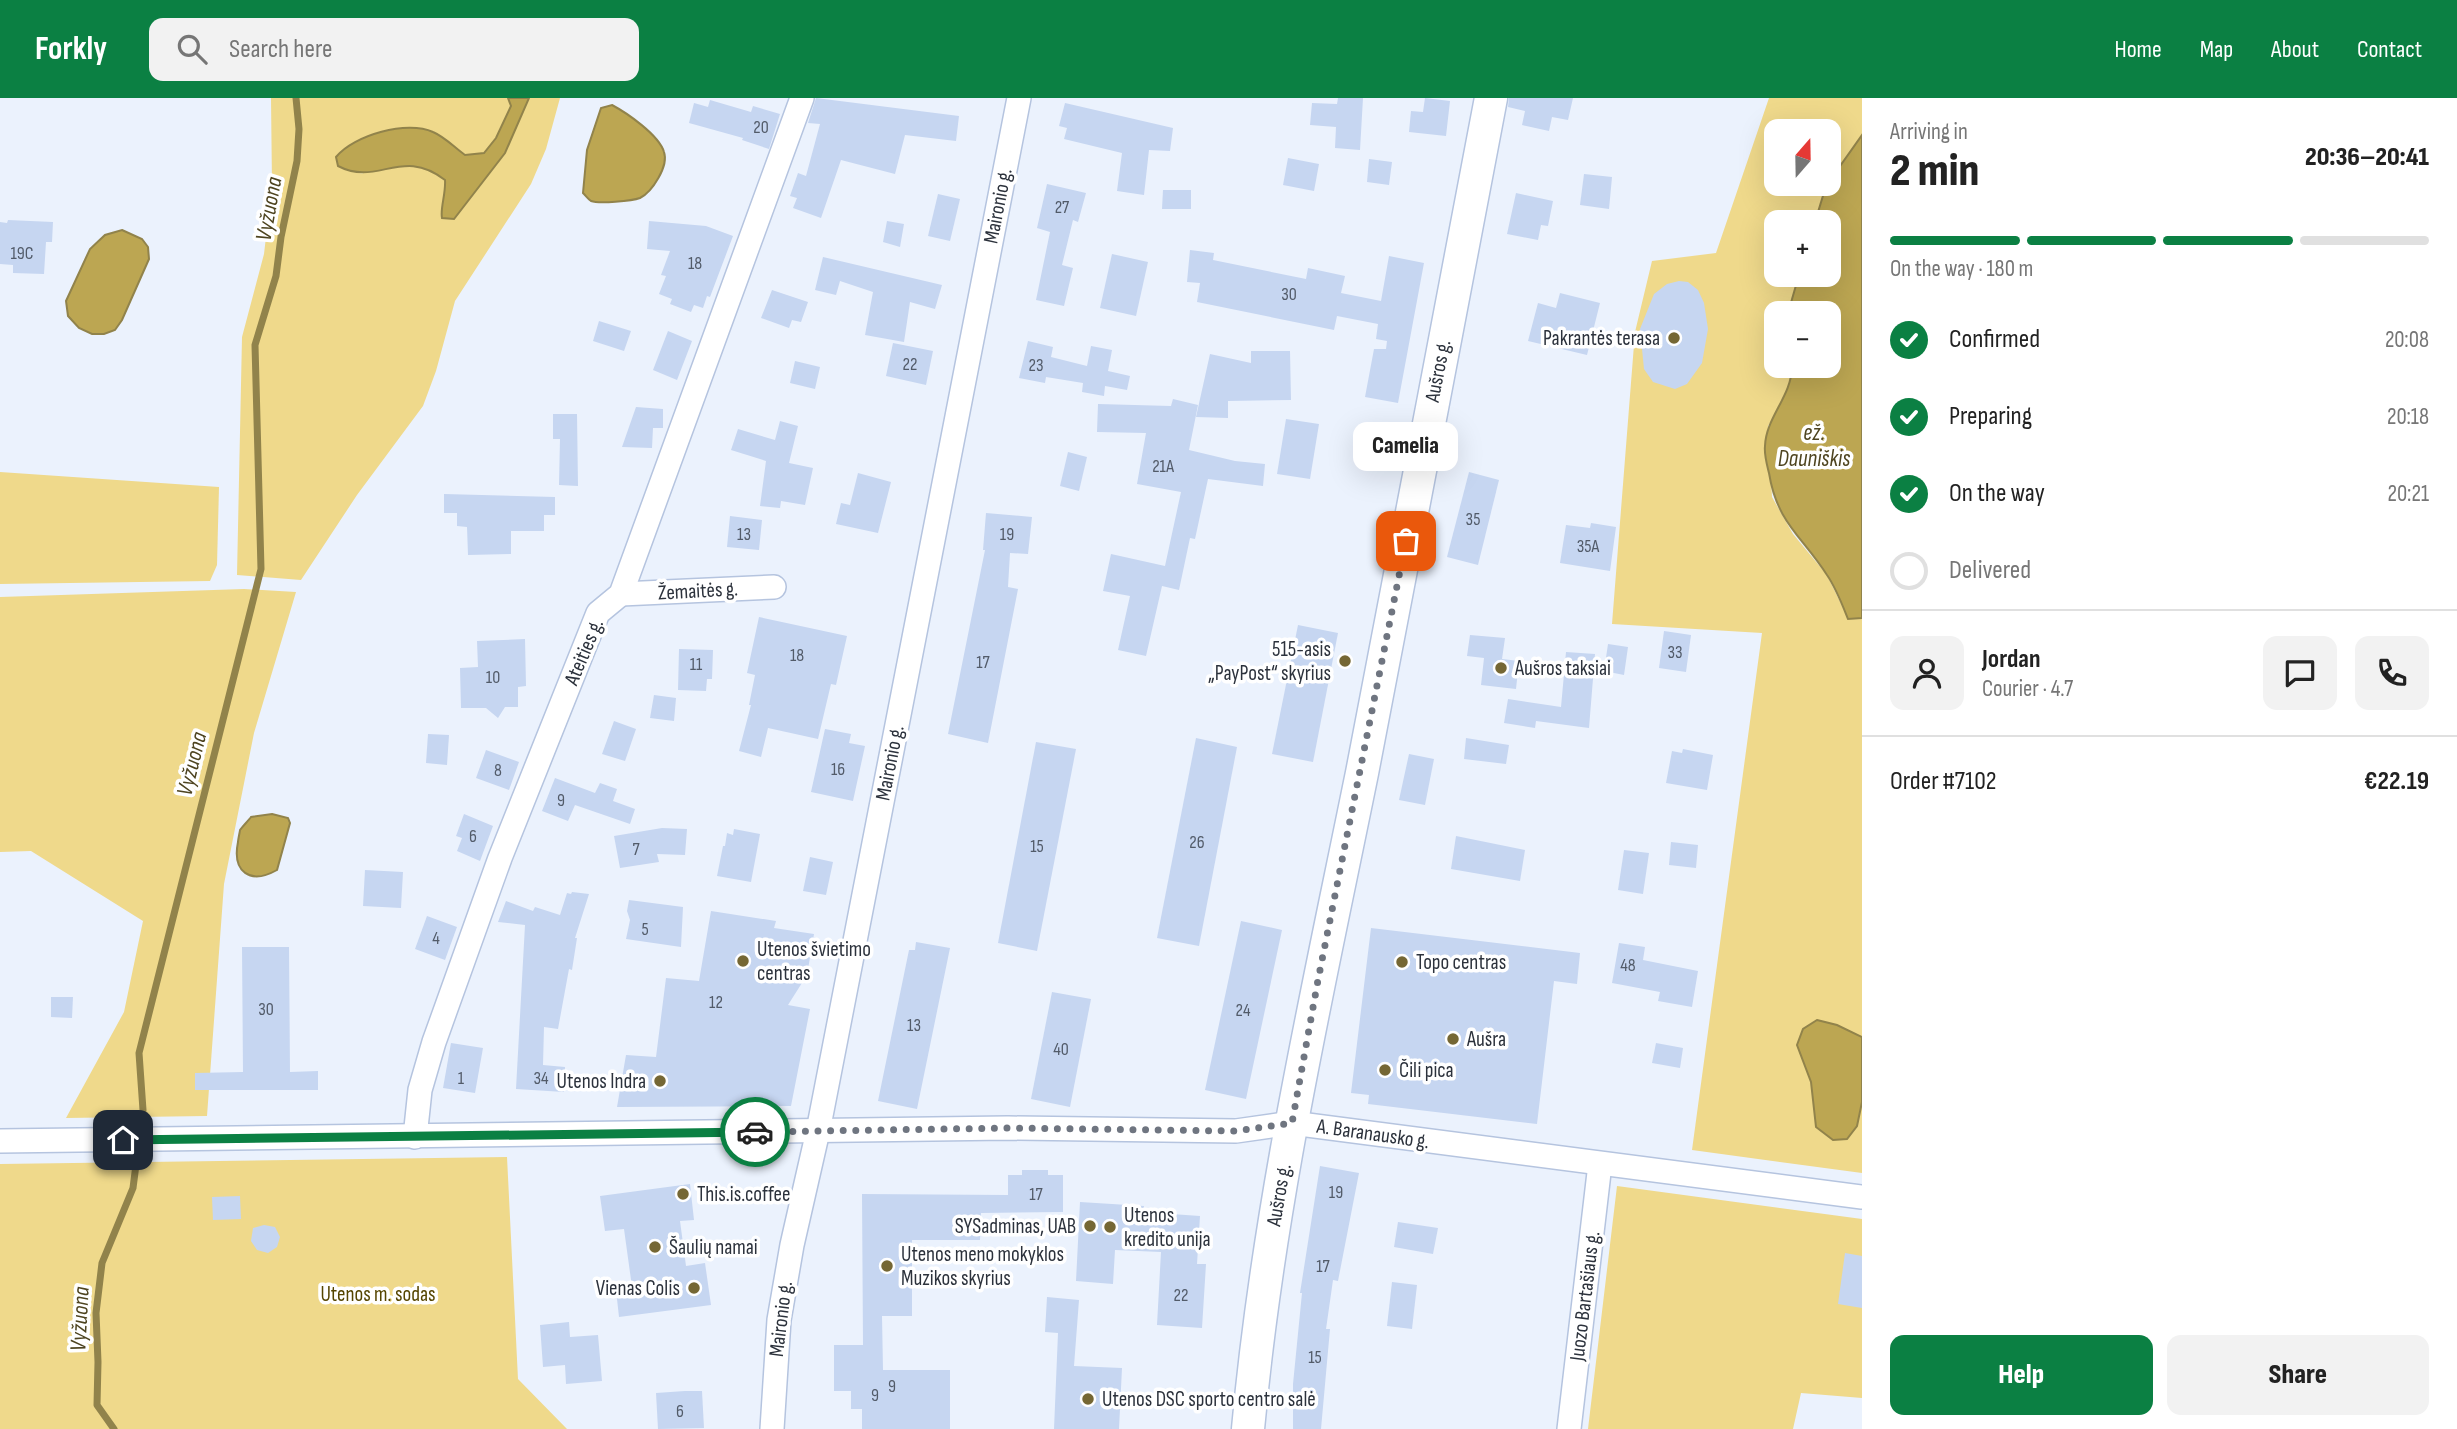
<!DOCTYPE html>
<meta charset="utf-8">
<style>
body{margin:0;font-family:"Sofia Sans Condensed",sans-serif;background:#f2f2f2;color:#222;height:100vh;display:flex;flex-direction:column;font-size:26px;white-space:nowrap}
*{box-sizing:border-box;margin:0}
p{font-size:23px;color:#767676}
.icon{flex:none;width:38px;height:38px;fill:none;stroke:currentColor;stroke-width:2;stroke-linecap:round;stroke-linejoin:round}
.map{position:relative;flex:1;overflow:hidden}
.side{display:flex;flex-direction:column;background:#fff;width:595px}
.side>*{flex:none}
.needle{width:46px;rotate:20deg}
.tools{position:absolute;left:1764px;top:21px;display:grid;gap:14px}
.tools a{display:grid;place-items:center;width:77px;height:77px;border-radius:14px;background:#fff;box-shadow:0 7px 28px #0002;font-size:35px}
.pin{position:absolute;display:grid;place-items:center;width:60px;height:60px;color:#fff;margin:-30px;border-radius:14px;box-shadow:0 4px 10px #0006}
.courier{position:absolute;display:grid;place-items:center;width:70px;height:70px;margin:-35px;border:5px solid #0b8043;border-radius:50%;background:#fff;color:#222;box-shadow:0 2px 9px #0007}
.bubble{position:absolute;height:49px;border-radius:14px;background:#fff;box-shadow:0 7px 28px #0002;font-size:23px;font-weight:800;line-height:49px;text-align:center}
.headline em{font-style:normal;font-weight:800}
.headline div{display:flex;flex-direction:column-reverse}
.headline{display:flex;align-items:center;justify-content:space-between;height:119px;padding:0 28px}
h1{font-size:46px;font-weight:800;line-height:52px}
.bar{display:grid;grid-template-columns:repeat(4,1fr);gap:10px 7px;align-content:center;height:84px;padding:0 28px}
.bar i{height:9px;border-radius:5px;background:#e0e0e0}
.bar .selected{background:#0b8043}
.bar p{grid-column:span 4}
.line{display:flex;align-items:center;gap:18px;padding:0 28px;border-top:2px solid #e0e0e0}
.line div{flex:1}
.round{display:grid;place-items:center;flex:none;width:74px;height:74px;border-radius:14px;background:#f2f2f2}
ol{padding:0 28px;list-style:none}
li{display:flex;align-items:center;gap:21px;height:77px}
li p{margin-inline-start:auto}
li .icon{padding:7px;border-radius:50%;background:#0b8043;color:#fff;stroke-width:4}
li:last-child{color:#767676}
li i{width:38px;height:38px;border:4px solid #e0e0e0;border-radius:50%}
.action{display:flex;gap:14px;margin-top:auto;padding:14px 28px}
.action a{flex:1;height:80px;border-radius:14px;background:#0b8043;color:#fff;font-size:28px;font-weight:800;line-height:80px;text-align:center}
.action a+a{background:#f2f2f2;color:#222}
header{display:flex;align-items:center;gap:42px;box-sizing:border-box;height:98px;padding:0 35px;background:#0b8043;color:#fff}
header strong{font-size:33px}
nav{display:flex;gap:38px;margin-inline-start:auto;font-size:24px}
.search{width:490px;height:63px;background:#f2f2f2;display:flex;align-items:center;gap:18px;box-sizing:border-box;padding:0 24px;border-radius:14px;color:#767676;font-size:26px}
main{display:flex;flex:1;min-height:0}
.map>svg:first-child{display:block}
</style>
<header>
<strong>Forkly</strong>
<div class="search"><svg class="icon" aria-label="search" viewBox="0 0 24 24"><circle cx="10" cy="10" r="6"/><path d="M15 15l6 6"/></svg>Search here</div>
<nav><a>Home</a><a>Map</a><a>About</a><a>Contact</a></nav>
</header>
<main>
<div class="map">
<svg width="1862" height="1331" viewBox="0 0 1862 1331">
<rect width="100%" height="100%" fill="#ebf2fd"/>
<g fill="#efd98b">
<path d="M271 0H508L511 8 496 40 484 55 465 58 452 47 359 76C394 69 415 59 445 82L446 97 441 114 454 121 505 55 529 0H560L546 51 531 86 455 203 436 273 423 308 357 397 301 482 237 477 242 239 264 156 272 88Z"/>
<polygon points="1769,0 1862,0 1862,37 1829,84 1829,33 1776,33 1776,86 1828,86 1815,124 1776,124 1776,177 1799,177 1788,215 1776,215 1776,268 1792,268 1792,280 1779,311 1768,328 1772,399 1793,436 1827,477 1848,520 1862,520 1862,1075 1692,1052 1762,535 1612,526 1635,234 1652,163 1716,155"/>
<polygon points="0,374 219,389 217,467 210,483 0,486"/>
<polygon points="244,491 296,494 254,635 224,786 207,1018 66,1020 124,914 143,823 31,753 0,754 0,499"/>
<polygon points="507,1059 518,1281 567,1331 0,1331 0,1066"/>
<polygon points="1617,1088 1862,1121 1862,1300 1801,1295 1793,1331 1588,1331"/>
</g>
<g fill="#bca652" stroke="#91834b" stroke-width="2">
<path d="M508 0H529L505 55 454 121 442 120C440 110 446 96 445 82 402 48 378 89 338 68L336 59C354 37 407 22 433 34 445 39 455 50 465 57L484 55 496 40 511 8Z"/>
<path d="M612 7C627 15 659 37 664 54 669 68 652 94 640 100 632 103 599 106 591 103 588 101 586 98 583 95L587 52 601 10Z"/>
<path d="M1862 37V520L1848 521C1842 506 1836 490 1827 477 1802 438 1777 425 1769 375 1767 367 1764 357 1765 348 1766 319 1792 298 1792 268H1829V215H1788L1799 177H1829V124H1815L1826 88Z"/>
<polygon points="122,132 142,141 148,149 149,161 122,222 115,232 104,236 92,236 79,230 68,218 66,203 90,151 105,137"/>
<path d="M272 716 288 720 290 725 277 772C250 787 232 774 238 744 238 742 240 733 240 732 243 728 248 723 251 719Z"/>
<polygon points="1817,922 1837,927 1862,939 1862,1004 1857,1028 1847,1041 1833,1042 1816,1029 1811,984 1797,947 1803,931"/>
</g>
<g fill="none" stroke-linecap="round" stroke-linejoin="round">
<polyline stroke="#91834b" stroke-width="7" points="114,1331 97,1307 98,1264 96,1215 102,1165 133,1090 143,1012 139,955 261,471 255,247 276,178 281,139 297,63 299,31 296,0"/>
</g>
<g fill="#c6d6f1">
<polygon points="816,0 959,18 956,43 905,37 895,76 841,62 821,120 793,110 797,100 790,98 798,75 806,78 820,26 808,25"/>
<polygon points="1338,0 1363,0 1360,52 1335,50 1336,29 1310,27 1312,5 1337,6"/>
<polygon points="1425,0 1450,3 1446,38 1409,34 1411,13 1423,14"/>
<polygon points="1509,0 1573,0 1568,22 1552,19 1549,33 1522,27 1525,13 1508,9"/>
<polygon points="710,2 751,14 753,8 780,16 769,51 742,42 743,40 689,25 694,5 708,9"/>
<polygon points="1065,5 1173,30 1170,53 1149,52 1144,97 1117,93 1122,55 1064,41 1067,30 1059,28"/>
<polygon points="1288,60 1319,66 1314,93 1283,87"/>
<polygon points="1369,61 1392,64 1389,87 1367,84"/>
<polygon points="1584,76 1612,79 1609,111 1580,107"/>
<polygon points="1047,86 1086,95 1078,124 1073,122 1062,167 1073,170 1064,208 1036,202 1050,134 1037,130"/>
<polygon points="1163,92 1191,92 1191,111 1162,111"/>
<polygon points="1516,95 1553,103 1548,128 1541,127 1538,142 1507,136"/>
<polygon points="938,96 960,101 950,143 928,138"/>
<polygon points="8,122 53,124 52,144 46,144 44,176 13,175 13,167 0,166 0,124 7,125"/>
<polygon points="649,123 706,128 733,138 710,199 707,198 703,210 694,207 691,214 670,206 672,201 659,196 666,178 661,177 670,153 647,151"/>
<polygon points="887,123 904,126 900,149 883,144"/>
<polygon points="1190,152 1214,155 1213,162 1306,181 1308,170 1345,178 1341,195 1381,203 1389,158 1424,165 1398,305 1365,299 1374,251 1386,251 1387,243 1376,241 1378,226 1337,218 1334,232 1197,204 1200,185 1187,184"/>
<polygon points="1112,156 1148,164 1136,218 1100,210"/>
<polygon points="823,159 942,187 935,211 910,204 904,244 865,237 873,194 840,183 836,197 815,192"/>
<polygon points="1679,183 1688,184 1698,192 1704,205 1708,231 1702,265 1687,286 1675,291 1653,284 1644,271 1640,231 1654,196 1667,186"/>
<polygon points="772,192 808,204 801,224 792,222 789,230 761,220"/>
<polygon points="1560,195 1600,205 1587,257 1528,243 1538,205 1556,210"/>
<polygon points="599,223 631,233 624,253 593,243"/>
<polygon points="668,233 692,243 677,282 653,272"/>
<polygon points="1028,243 1053,249 1051,259 1087,268 1091,248 1112,252 1108,273 1130,278 1127,292 1105,288 1104,298 1082,294 1083,285 1046,279 1045,285 1019,280"/>
<polygon points="893,245 933,253 926,287 886,278"/>
<polygon points="1251,253 1290,253 1291,302 1228,303 1228,320 1196,319 1210,256 1251,265"/>
<polygon points="795,263 820,269 815,291 790,285"/>
<polygon points="1173,301 1198,307 1189,352 1235,363 1265,366 1263,388 1208,381 1195,441 1190,440 1179,492 1162,488 1146,558 1118,552 1130,498 1103,493 1111,456 1165,468 1181,394 1137,386 1146,335 1097,334 1098,306 1171,308"/>
<polygon points="636,309 663,311 663,330 653,330 652,350 622,349"/>
<polygon points="553,316 577,316 578,388 559,387 560,341 553,341"/>
<polygon points="1286,321 1319,326 1310,381 1277,376"/>
<polygon points="780,323 798,328 789,365 813,370 805,407 781,403 780,410 760,408 766,363 731,352 738,331 775,342"/>
<polygon points="1068,354 1087,359 1079,393 1060,388"/>
<polygon points="1469,374 1499,382 1478,467 1447,459"/>
<polygon points="858,375 891,384 878,435 836,426 841,405 850,407"/>
<polygon points="444,396 555,399 555,417 544,417 544,433 511,433 511,456 468,457 467,429 457,428 457,415 444,415"/>
<polygon points="986,415 1032,419 1028,456 1010,455 1008,489 1018,491 988,645 948,636 985,452 983,452"/>
<polygon points="730,418 762,422 759,452 727,449"/>
<polygon points="1591,425 1616,429 1610,473 1560,465 1566,427 1590,430"/>
<polygon points="759,519 847,538 836,587 831,586 818,641 768,630 761,659 739,653 751,607 749,607 755,577 747,575"/>
<polygon points="1298,527 1338,535 1313,664 1272,656"/>
<polygon points="1664,533 1691,537 1686,574 1659,570"/>
<polygon points="1470,537 1505,540 1502,561 1519,563 1516,591 1481,587 1484,560 1467,558"/>
<polygon points="525,541 526,588 518,589 518,609 505,609 498,620 486,610 461,610 460,570 478,569 477,543"/>
<polygon points="1608,546 1628,549 1624,577 1604,573"/>
<polygon points="679,551 713,552 712,581 707,581 706,593 678,592"/>
<polygon points="1566,554 1595,556 1589,630 1536,623 1535,630 1504,625 1508,601 1561,609"/>
<polygon points="654,597 676,600 674,623 650,620"/>
<polygon points="614,623 636,631 625,663 602,656"/>
<polygon points="825,631 851,636 849,645 865,648 853,703 811,694"/>
<polygon points="428,636 449,637 447,667 426,665"/>
<polygon points="1196,640 1237,649 1199,848 1157,840"/>
<polygon points="1466,640 1509,647 1506,666 1464,661"/>
<polygon points="1036,644 1076,651 1037,853 998,845"/>
<polygon points="1683,651 1713,657 1707,692 1666,685 1672,653 1682,655"/>
<polygon points="486,652 519,664 509,692 476,680"/>
<polygon points="1409,656 1434,661 1425,707 1399,702"/>
<polygon points="555,680 595,695 600,685 617,691 613,703 635,711 630,726 575,707 568,723 542,713"/>
<polygon points="464,716 493,728 480,763 457,753 462,740 456,738"/>
<polygon points="662,730 687,731 685,757 657,756 659,764 620,770 614,738"/>
<polygon points="734,731 760,736 751,784 717,778 723,748 725,748 727,735 733,737"/>
<polygon points="1456,738 1525,752 1520,783 1451,771"/>
<polygon points="1671,744 1698,747 1696,770 1669,767"/>
<polygon points="1624,752 1649,755 1643,796 1618,792"/>
<polygon points="810,759 833,764 826,797 803,793"/>
<polygon points="365,772 403,774 401,810 363,808"/>
<polygon points="572,794 589,796 575,840 577,840 572,872 569,871 558,931 544,929 543,967 565,969 564,994 516,991 525,827 498,824 506,803 533,813 535,809 560,817 567,795 571,796"/>
<polygon points="629,802 683,809 681,849 626,841 630,822 627,813"/>
<polygon points="711,813 776,823 774,830 814,836 807,877 788,907 810,911 791,1008 617,1009 626,957 656,959 666,880 699,883"/>
<polygon points="427,818 457,829 445,862 415,851"/>
<polygon points="1241,823 1282,832 1246,1001 1205,992"/>
<polygon points="1371,830 1580,855 1577,886 1554,883 1537,1026 1368,1006 1369,997 1351,995"/>
<polygon points="916,844 950,850 917,1011 878,1003 909,852 915,852"/>
<polygon points="1619,845 1645,849 1643,862 1698,873 1692,909 1658,903 1660,894 1612,885"/>
<polygon points="242,849 289,849 290,974 318,973 318,992 195,992 195,975 243,974"/>
<polygon points="1052,894 1091,901 1070,1009 1031,1001"/>
<polygon points="51,899 73,899 72,920 51,919"/>
<polygon points="451,945 483,950 475,995 443,990"/>
<polygon points="1656,945 1683,950 1680,970 1652,965"/>
<polygon points="1320,1068 1359,1075 1338,1183 1333,1182 1326,1231 1330,1231 1321,1331 1293,1331 1293,1286 1302,1195 1300,1195"/>
<polygon points="1022,1072 1048,1072 1048,1077 1063,1077 1063,1114 981,1115 980,1142 912,1142 912,1218 882,1218 883,1272 950,1272 950,1331 862,1331 862,1311 851,1311 851,1293 834,1293 834,1247 863,1247 862,1096 1008,1097 1008,1077 1022,1077"/>
<polygon points="690,1086 694,1122 680,1123 686,1168 705,1165 711,1207 619,1219 616,1192 632,1189 624,1131 605,1133 600,1098"/>
<polygon points="240,1098 241,1121 213,1122 212,1099"/>
<polygon points="1080,1104 1144,1108 1143,1114 1200,1118 1197,1166 1206,1166 1202,1230 1157,1227 1161,1154 1115,1152 1113,1186 1076,1183"/>
<polygon points="1398,1124 1438,1130 1433,1156 1394,1149"/>
<polygon points="264,1127 275,1129 280,1139 277,1149 268,1155 257,1152 251,1143 253,1130"/>
<polygon points="1845,1155 1862,1158 1862,1210 1838,1206"/>
<polygon points="1392,1184 1417,1187 1412,1231 1387,1228"/>
<polygon points="1047,1199 1079,1202 1074,1268 1122,1270 1119,1331 1054,1331 1058,1235 1045,1234"/>
<polygon points="569,1224 570,1239 598,1237 602,1283 566,1286 565,1267 543,1269 540,1227"/>
<polygon points="685,1293 702,1293 704,1330 658,1331 656,1295"/>
</g>
<g fill="none" stroke-linecap="round" stroke-linejoin="round">
<g stroke="#b5c4df" stroke-width="26">
<g id="street">
<polyline points="621,496 774,489"/>
<polyline points="415,1039 420,992 434,944 500,760 598,515 621,496 802,0"/>
<polyline points="0,1043 1008,1030 1236,1033 1292,1025 1862,1099"/>
<polyline points="772,1331 779,1222 792,1147 818,1033 1019,0"/>
<polyline points="1569,1331 1600,1066"/>
</g>
</g>
<g stroke="#b5c4df" stroke-width="35">
<path id="secondary" d="M1248 1331C1268 1110 1318 892 1362 675 1407 450 1447 225 1491 0"/>
</g>
<use href="#street" stroke="#fff" stroke-width="23"/>
<use href="#secondary" stroke="#fff" stroke-width="32"/>
</g>
<g fill="none" stroke-linecap="round" stroke-linejoin="round">
<polyline stroke="#6f7580" stroke-width="7" stroke-dasharray="0 12.6" points="755,1034 1009,1030 1236,1033 1292,1025 1318,882 1406,443"/>
<polyline stroke="#0b8043" stroke-width="9" points="123,1042 755,1034"/>
</g>
<g fill="#756734" stroke="#fff" stroke-width="2.5">
<circle cx="1674" cy="240" r="7"/>
<circle cx="1345" cy="563" r="7"/>
<circle cx="1501" cy="570" r="7"/>
<circle cx="743" cy="863" r="7"/>
<circle cx="1402" cy="864" r="7"/>
<circle cx="1453" cy="941" r="7"/>
<circle cx="1385" cy="972" r="7"/>
<circle cx="660" cy="983" r="7"/>
<circle cx="683" cy="1096" r="7"/>
<circle cx="1090" cy="1128" r="7"/>
<circle cx="1110" cy="1129" r="7"/>
<circle cx="655" cy="1149" r="7"/>
<circle cx="887" cy="1168" r="7"/>
<circle cx="694" cy="1190" r="7"/>
<circle cx="1088" cy="1301" r="7"/>
</g>
<g text-anchor="middle" dominant-baseline="central" stroke-width="7" stroke-linejoin="round" paint-order="stroke">
<g font-size="18" fill="#525b69">
<text x="761" y="29">20</text>
<text x="1062" y="109">27</text>
<text x="22" y="155">19C</text>
<text x="695" y="165">18</text>
<text x="1289" y="196">30</text>
<text x="910" y="266">22</text>
<text x="1036" y="267">23</text>
<text x="1163" y="368">21A</text>
<text x="1473" y="421">35</text>
<text x="744" y="436">13</text>
<text x="1007" y="436">19</text>
<text x="1588" y="448">35A</text>
<text x="1675" y="554">33</text>
<text x="797" y="557">18</text>
<text x="983" y="564">17</text>
<text x="696" y="566">11</text>
<text x="493" y="579">10</text>
<text x="838" y="671">16</text>
<text x="498" y="672">8</text>
<text x="561" y="702">9</text>
<text x="473" y="738">6</text>
<text x="1197" y="744">26</text>
<text x="1037" y="748">15</text>
<text x="636" y="751">7</text>
<text x="645" y="831">5</text>
<text x="436" y="840">4</text>
<text x="1628" y="867">48</text>
<text x="716" y="904">12</text>
<text x="266" y="911">30</text>
<text x="1243" y="912">24</text>
<text x="914" y="927">13</text>
<text x="1061" y="951">40</text>
<text x="461" y="980">1</text>
<text x="541" y="980">34</text>
<text x="1336" y="1094">19</text>
<text x="1036" y="1096">17</text>
<text x="1323" y="1168">17</text>
<text x="1181" y="1197">22</text>
<text x="1315" y="1259">15</text>
<text x="892" y="1288">9</text>
<text x="875" y="1297">9</text>
<text x="680" y="1313">6</text>
</g>
<g font-size="21" fill="#2c323c" stroke="#fff">
<text transform="translate(998 108) rotate(-79)">Maironio g.</text>
<text transform="translate(1438 273) rotate(-79)">Aušros g.</text>
<text transform="translate(698 493) rotate(-3)">Žemaitės g.</text>
<text transform="translate(584 554) rotate(-67)">Ateities g.</text>
<text transform="translate(890 665) rotate(-79)">Maironio g.</text>
<text transform="translate(1373 1036) rotate(8)">A. Baranausko g.</text>
<text transform="translate(1279 1097) rotate(-80)">Aušros g.</text>
<text transform="translate(1585 1198) rotate(-83)">Juozo Bartašiaus g.</text>
<text transform="translate(781 1221) rotate(-83)">Maironio g.</text>
</g>
<g font-size="21" fill="#2c323c" stroke="#fff" text-anchor="start">
<text x="1660" y="240" text-anchor="end">Pakrantės terasa</text>
<text x="1331" y="551" text-anchor="end">515-asis<tspan x="1331" dy="24">„PayPost“ skyrius</tspan></text>
<text x="1515" y="570">Aušros taksiai</text>
<text x="757" y="851">Utenos švietimo<tspan x="757" dy="24">centras</tspan></text>
<text x="1416" y="864">Topo centras</text>
<text x="1467" y="941">Aušra</text>
<text x="1399" y="972">Čili pica</text>
<text x="646" y="983" text-anchor="end">Utenos Indra</text>
<text x="697" y="1096">This.is.coffee</text>
<text x="1124" y="1117">Utenos<tspan x="1124" dy="24">kredito unija</tspan></text>
<text x="1076" y="1128" text-anchor="end">SYSadminas, UAB</text>
<text x="669" y="1149">Šaulių namai</text>
<text x="901" y="1156">Utenos meno mokyklos<tspan x="901" dy="24">Muzikos skyrius</tspan></text>
<text x="680" y="1190" text-anchor="end">Vienas Colis</text>
<text x="1102" y="1301">Utenos DSC sporto centro salė</text>
</g>
<g font-size="21" fill="#554500" stroke="#fff">
<text x="378" y="1196">Utenos m. sodas</text>
</g>
<g font-size="23" font-style="italic" fill="#4e4420" stroke="#fff">
<text transform="translate(269 111) rotate(-80)">Vyžuona</text>
<text x="1814" y="335">ež.<tspan x="1814" dy="26">Dauniškis</tspan></text>
<text transform="translate(192 666) rotate(-76)">Vyžuona</text>
<text transform="translate(80 1221) rotate(-87)">Vyžuona</text>
</g>
</g>
</svg>
<div class="tools">
<a><svg class="needle" viewBox="-14 -14 28 28"><path d="M0-13l5 13h-10z" fill="#e53935"/><path d="M0 13l5-13h-10z" fill="#767676"/></svg></a>
<a>+</a>
<a>−</a>
</div>
<div class="pin" style="left:1406px;top:443px;background:#ea580c"><svg class="icon" aria-label="bag" viewBox="0 0 24 24"><path d="M5 8h14l-1 12H6zM9 8a3 3 0 0 1 6 0"/></svg></div>
<div class="pin" style="left:123px;top:1042px;background:#1f2937"><svg class="icon" aria-label="home" viewBox="0 0 24 24"><path d="M3 11l9-7 9 7M6 9v11h12V9"/></svg></div>
<div class="courier" style="left:755px;top:1034px"><svg class="icon" aria-label="car" viewBox="0 0 24 24"><path d="M5 17H2v-5l4-1 3-4h7l3 4 3 1v5h-3M9 17h6M6 11h13"/><circle cx="7" cy="17" r="2"/><circle cx="17" cy="17" r="2"/></svg></div>
<div class="bubble" style="left:1353px;top:324px;width:105px">Camelia</div>
</div>
<section class="side">
<div class="headline"><div><h1>2 min</h1><p>Arriving in</p></div><em>20:36–20:41</em></div>
<div class="bar"><i class="selected"></i><i class="selected"></i><i class="selected"></i><i></i><p>On the way · 180 m</p></div>
<ol>
<li><svg class="icon" aria-label="check" viewBox="0 0 24 24"><path d="M5 12l5 5 9-10"/></svg>Confirmed<p>20:08</p></li>
<li><svg class="icon" aria-label="check" viewBox="0 0 24 24"><path d="M5 12l5 5 9-10"/></svg>Preparing<p>20:18</p></li>
<li><svg class="icon" aria-label="check" viewBox="0 0 24 24"><path d="M5 12l5 5 9-10"/></svg>On the way<p>20:21</p></li>
<li><i></i>Delivered</li>
</ol>
<div class="line" style="height:126px"><a class="round"><svg class="icon" aria-label="person" viewBox="0 0 24 24"><circle cx="12" cy="8" r="4"/><path d="M4 21q1-7 8-7t8 7"/></svg></a><div><b>Jordan</b><p>Courier · 4.7</p></div><a class="round"><svg class="icon" aria-label="chat" viewBox="0 0 24 24"><path d="M4 5h16v11H9l-5 4z"/></svg></a><a class="round"><svg class="icon" aria-label="phone" viewBox="0 0 24 24"><path d="M5 4h4l2 5-3 2q2 4 5 5l2-3 5 2v4C11 20 4 13 5 4z"/></svg></a></div>
<div class="line" style="height:91px"><div>Order #7102</div><b>€22.19</b></div>
<div class="action"><a>Help</a><a>Share</a></div>
</section>
</main>
